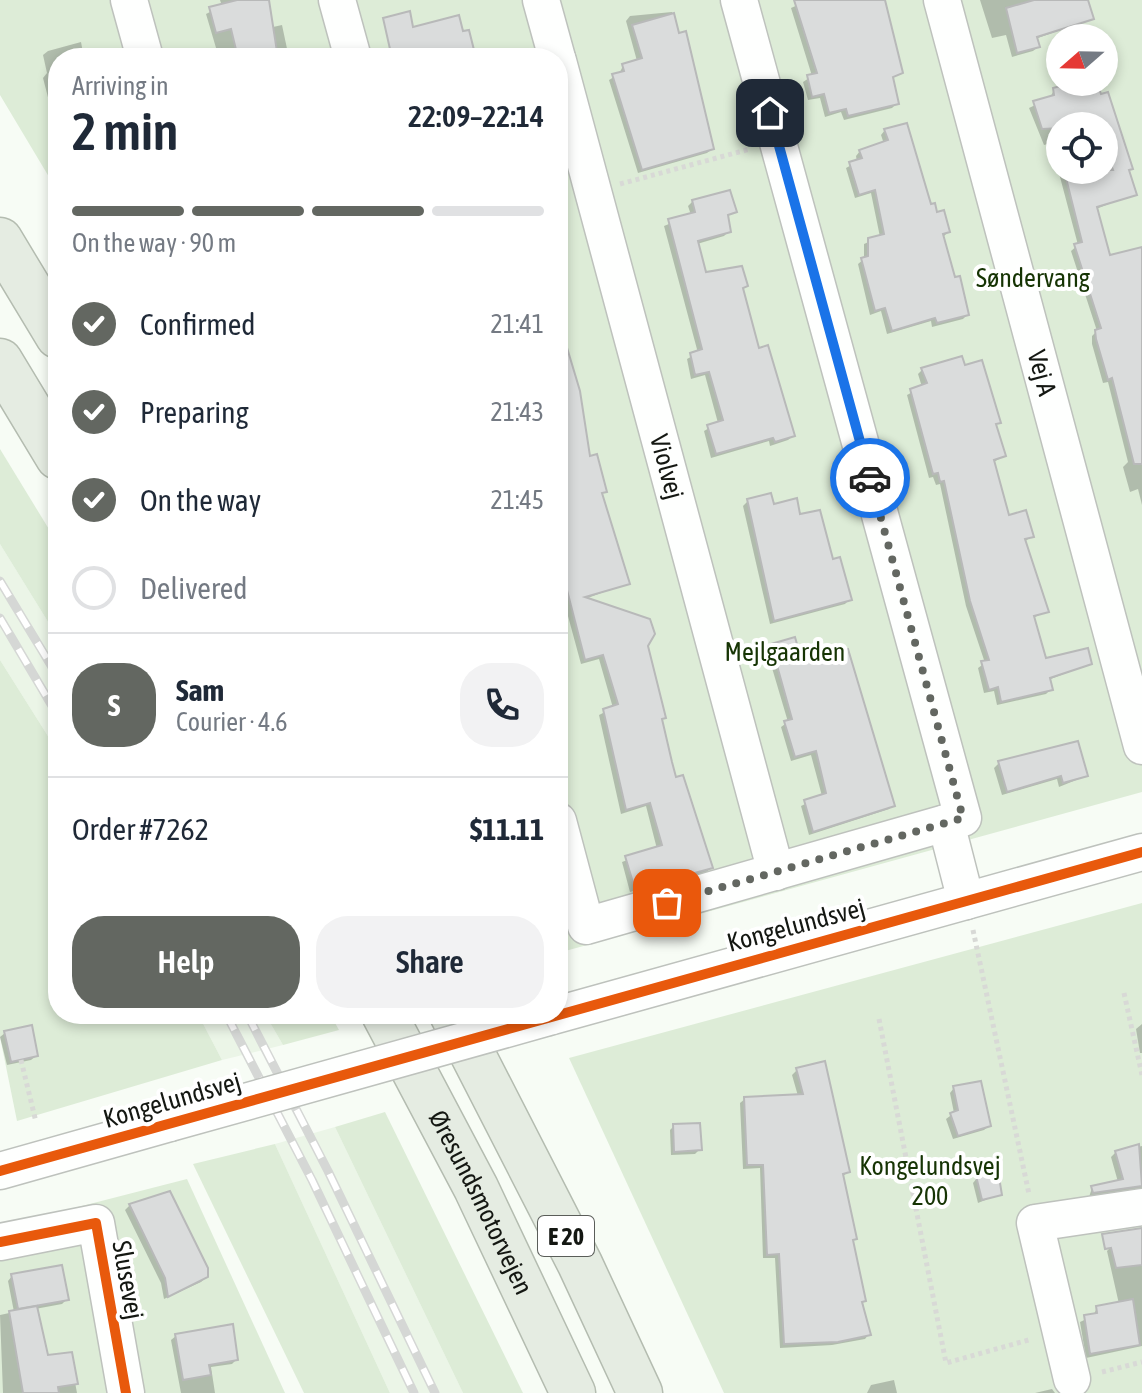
<!DOCTYPE html>
<meta charset="utf-8">
<style>
body{margin:0;font-family:"Asap Condensed",sans-serif;background:#f2f2f3;color:#1f2937;height:100vh;display:flex;flex-direction:column;font-size:30px;white-space:nowrap}
*{box-sizing:border-box;margin:0}
p{font-size:26px;color:#747a83}
.icon{flex:none;width:44px;height:44px;fill:none;stroke:currentColor;stroke-width:2;stroke-linecap:round;stroke-linejoin:round}
.map{position:relative;flex:1;overflow:hidden}
.drawer{position:absolute;left:48px;top:48px;width:520px;height:976px;display:flex;flex-direction:column;background:#fff;border-radius:32px;box-shadow:0 4px 12px #0003}
.drawer>*{flex:none}
.needle{width:52px;rotate:250deg}
.controls{position:absolute;left:1046px;top:24px;display:grid;gap:16px}
.controls a{display:grid;place-items:center;width:72px;height:72px;border-radius:50%;background:#fff;box-shadow:0 4px 12px #0003;font-size:40px}
.pin{position:absolute;display:grid;place-items:center;width:68px;height:68px;color:#fff;margin:-34px;border-radius:16px;box-shadow:0 4px 12px #0006}
.courier{position:absolute;display:grid;place-items:center;width:80px;height:80px;margin:-40px;border:6px solid #1a73e8;border-radius:50%;background:#fff;color:#222;box-shadow:0 2px 10px #0007}
.overview em{font-style:normal;font-weight:600}
.overview div{display:flex;flex-direction:column-reverse}
.overview{display:flex;align-items:center;justify-content:space-between;height:136px;padding:0 24px}
h1{font-size:52px;font-weight:600;line-height:60px}
.bar{display:grid;grid-template-columns:repeat(4,1fr);gap:12px 8px;align-content:center;height:96px;padding:0 24px}
.bar i{height:10px;border-radius:6px;background:#e0e1e3}
.bar .on{background:#636761}
.bar p{grid-column:span 4}
.line{display:flex;align-items:center;gap:20px;padding:0 24px;border-top:2px solid #e0e1e3}
.line div{flex:1}
.round{display:grid;place-items:center;flex:none;width:84px;height:84px;border-radius:32px;background:#f2f2f3}
ol{padding:0 24px;list-style:none}
li{display:flex;align-items:center;gap:24px;height:88px}
li p{margin-inline-start:auto}
li .icon{padding:8px;border-radius:50%;background:#636761;color:#fff;stroke-width:4}
li:last-child{color:#747a83}
li i{width:44px;height:44px;border:4px solid #e0e1e3;border-radius:50%}
.button{display:flex;gap:16px;margin-top:auto;padding:16px 24px}
.button a{flex:1;height:92px;border-radius:32px;background:#636761;color:#fff;font-size:32px;font-weight:600;line-height:92px;text-align:center}
.button a+a{background:#f2f2f3;color:#1f2937}
.map>svg:first-child{display:block}
</style>
<div class="map">
<svg width="1142" height="1393" viewBox="0 0 1142 1393">
<rect width="100%" height="100%" fill="#f7fcf5"/>
<g fill="#ebf5e7">
<polygon points="0,544 58,638 58,752 0,660"/>
<polygon points="198,1014 265,1014 283,1045 222,1060"/>
<polygon points="335,1127 463,1393 390,1393 275,1144"/>
</g>
<g fill="#ddecd7" fill-rule="evenodd">
<path d="M0 0H1142V792L558 953V58H58V192L0 95ZM1060 38H1104V82H1060ZM1060 126H1104V170H1060Z"/>
<polygon points="0,449 58,544 58,638 0,544"/>
<polygon points="0,660 58,752 58,1014 198,1014 222,1060 17,1121 0,1037"/>
<polygon points="1142,903 1142,1393 724,1393 569,1058"/>
<polygon points="265,1014 330,1014 339,1030 283,1045"/>
<polygon points="385,1112 523,1393 463,1393 335,1127"/>
<polygon points="275,1144 390,1393 304,1393 193,1164"/>
<polygon points="187,1179 285,1393 0,1393 0,1227"/>
</g>
<g fill="#0003" fill-rule="evenodd">
<polygon points="220,0 266,0 273,27 282,25 289,58 219,58 206,14 222,6"/>
<polygon points="809,0 885,0 901,72 891,79 897,103 892,108 844,120 841,112 825,117 820,98 808,100 803,82 812,76 791,8"/>
<polygon points="980,0 1080,0 1086,21 1035,39 1038,47 1033,51 1012,57 1006,35 992,38"/>
<polygon points="672,12 712,149 707,153 638,173 609,80 619,74 623,66 637,61 626,21 630,16"/>
<polygon points="81,42 84,58 58,58 58,136 43,78 47,73 43,55 48,51"/>
<path d="M1081 82H1095L1134 194 1096 209 1109 258 1142 249V505L1138 489 1130 492 1123 467 1128 462 1108 382 1103 383 1092 344V336L1097 331 1071 251 1078 245 1051 143 1044 145 1029 108 1050 98 1054 90ZM1060 126H1104V170H1060Z"/>
<polygon points="885,130 948,232 942,238 967,315 963,319 932,327 931,321 887,334 881,311 870,315 858,264 864,259 864,244 880,237 871,193 855,198 846,168 857,162 856,156 860,151 884,144 881,135"/>
<polygon points="693,201 734,212 726,217 729,231 724,236 697,244 704,274 746,286 741,290 758,350 793,436 788,440 770,446 769,441 711,458 704,431 718,423 705,375 691,379 687,359 698,353 664,226 691,215 688,206"/>
<polygon points="558,323 580,403 588,459 605,491 600,496 628,583 585,599 646,646 664,717 660,721 670,763 711,867 707,872 630,892 622,862 657,849 646,806 621,814 599,715 613,708 599,659 581,664 562,594 558,595"/>
<polygon points="922,370 998,422 995,426 1004,456 992,463 1008,517 1031,537 1024,542 1047,611 1033,618 1044,660 1090,664 1048,680 1051,689 1046,694 997,705 994,691 984,693 978,668 985,663 966,606 940,484 936,485 933,477 929,478 907,395 922,387 918,374"/>
<polygon points="748,501 798,516 832,561 849,600 845,604 770,624 743,506"/>
<polygon points="772,646 801,664 864,720 869,718 893,804 889,809 809,835 801,806 822,796 811,755 791,761 781,727 788,722 767,651"/>
<polygon points="999,763 1086,776 1059,787 1057,779 1002,795 994,768"/>
<polygon points="1142,1024 1142,1053 1140,1053 1136,1029"/>
<polygon points="5,1033 36,1056 31,1060 7,1065 0,1037"/>
<polygon points="797,1070 848,1172 843,1176 855,1238 851,1242 869,1334 865,1339 832,1345 780,1348 775,1258 763,1258 760,1168 743,1169 740,1103 745,1099 798,1096 792,1075"/>
<polygon points="954,1088 989,1126 984,1130 953,1139 946,1119 954,1113 950,1093"/>
<polygon points="674,1126 700,1149 695,1154 671,1155 670,1130"/>
<polygon points="1142,1146 1142,1193 1133,1190 1089,1197 1092,1188 1118,1182 1111,1157 1116,1152"/>
<polygon points="977,1178 1000,1194 978,1203 973,1183"/>
<polygon points="130,1205 206,1277 201,1282 164,1299 161,1283 125,1210"/>
<polygon points="1142,1240 1142,1346 1086,1358 1080,1322 1093,1316 1097,1308 1119,1304 1107,1251 1111,1247"/>
<polygon points="12,1276 67,1299 62,1304 35,1309 47,1357 70,1355 77,1393 3,1393 0,1315 14,1312 8,1281"/>
<polygon points="176,1336 236,1360 232,1364 211,1367 215,1393 181,1393 171,1340"/>
<polygon points="894,1380 897,1393 867,1393 871,1385"/>
<polygon points="1052,1389 1055,1393 1035,1393"/>
</g>
<g fill="#dadcdc" stroke="#b8b9b9" stroke-width="2">
<polygon points="237,0 269,0 278,58 238,58 231,29 216,33 209,7"/>
<polygon points="794,0 885,0 903,73 893,77 899,104 848,116 846,109 829,113 824,94 812,97 807,75 817,73"/>
<polygon points="1034,0 1088,0 1094,19 1037,37 1040,47 1017,53 1006,8"/>
<polygon points="410,11 413,27 459,15 463,31 469,30 476,58 392,58 383,18"/>
<polygon points="674,13 679,33 686,31 714,149 642,170 612,74 624,71 622,64 642,58 632,25"/>
<polygon points="1076,82 1097,82 1101,94 1108,92 1133,169 1129,170 1137,195 1097,207 1110,255 1142,247 1142,464 1134,464 1112,378 1108,380 1096,339 1095,330 1101,328 1074,244 1082,242 1064,170 1113,170 1104,145 1104,126 1042,129 1033,101 1054,95 1053,88"/>
<polygon points="907,123 931,204 935,203 937,212 944,210 950,232 943,234 955,277 960,276 969,315 937,323 935,318 892,331 885,308 875,311 861,258 868,256 868,238 884,234 875,190 859,195 849,162 862,158 859,150 888,140 884,129"/>
<polygon points="730,190 737,212 728,215 731,232 698,241 706,272 742,266 748,286 743,288 759,348 768,345 795,436 775,442 773,438 716,454 707,425 723,420 709,372 695,375 690,353 702,349 668,219 695,212 692,200"/>
<polygon points="565,341 580,391 590,456 597,454 607,492 602,493 630,584 585,597 650,619 655,634 648,646 666,718 662,719 672,762 676,777 683,775 713,868 635,889 625,856 662,845 650,803 626,810 603,709 618,704 603,655 585,660 567,590 558,593 558,342"/>
<polygon points="962,356 965,365 982,360 1001,423 996,424 1006,456 994,460 1009,515 1026,510 1034,537 1025,539 1049,612 1034,616 1046,658 1088,648 1092,664 1050,678 1053,690 1001,702 998,687 989,690 981,661 989,660 970,601 944,481 940,482 938,473 933,474 910,389 927,383 921,368"/>
<polygon points="771,493 774,504 797,498 800,514 820,510 833,559 840,557 852,600 774,621 747,499"/>
<polygon points="795,637 802,662 848,649 895,806 813,832 804,800 826,793 816,751 795,757 784,721 792,719 771,644"/>
<polygon points="1078,741 1088,776 1063,783 1061,776 1007,792 998,761"/>
<polygon points="32,1025 38,1056 11,1062 4,1031"/>
<polygon points="825,1061 850,1172 843,1174 857,1239 853,1240 866,1301 862,1302 871,1335 838,1342 784,1344 779,1254 767,1255 763,1165 747,1165 744,1097 803,1094 796,1068"/>
<polygon points="981,1081 991,1126 958,1136 950,1113 958,1110 953,1086"/>
<polygon points="700,1123 702,1150 674,1152 673,1124"/>
<polygon points="1139,1144 1142,1186 1093,1193 1091,1186 1123,1179 1115,1151"/>
<polygon points="998,1171 1002,1195 982,1200 976,1176"/>
<polygon points="170,1191 208,1268 208,1277 168,1297 165,1278 129,1204"/>
<polygon points="1142,1228 1142,1265 1116,1268 1111,1248 1105,1249 1102,1234"/>
<polygon points="62,1265 69,1300 18,1309 11,1274"/>
<polygon points="1133,1299 1140,1345 1090,1354 1084,1315 1097,1313 1096,1306"/>
<polygon points="37,1306 48,1355 72,1352 78,1384 58,1387 59,1393 23,1393 9,1311"/>
<polygon points="233,1324 238,1360 209,1365 211,1375 183,1380 175,1334"/>
</g>
<g fill="none" stroke-linecap="round" stroke-linejoin="round">
<g stroke="#bec2bd" stroke-width="39">
<g id="minor">
<polyline points="129,0 145,58"/>
<polyline points="337,0 353,58"/>
<polyline points="541,0 557,58"/>
<path id="s1" d="M942 0 1142 746"/>
<path id="s2" d="M558 61 776 872"/>
<polyline points="558,821 586,926 963,818 739,0"/>
<polyline points="946,823 966,901"/>
<polyline points="549,1017 1142,852"/>
<polyline points="0,1171 170,1123"/>
<polyline points="0,1242 96,1223 126,1393"/>
<polyline points="1072,1379 1035,1223 1142,1207"/>
</g>
</g>
<g stroke="#b4bcb0" stroke-width="47">
<g id="highway">
<polyline points="0,240 58,336"/>
<polyline points="0,361 58,457"/>
<path id="s3" d="M384 1014 476 1188 573 1393"/>
<polyline points="452,1014 580,1264 640,1393"/>
</g>
</g>
<g stroke="#d8d9d6" stroke-width="5" stroke-dasharray="4 4" stroke-linecap="butt">
<polyline points="620,184 750,149"/>
<polyline points="973,930 1029,1194"/>
<polyline points="1124,993 1142,1075"/>
<polyline points="879,1019 946,1363 1032,1339"/>
<polyline points="21,1060 36,1122"/>
<polyline points="1102,1372 1142,1362"/>
</g>
<use href="#minor" stroke="#fefffe" stroke-width="36"/>
<use href="#highway" stroke="#e5ece2" stroke-width="44"/>
<g stroke="#d5d7d5" stroke-width="9">
<g id="rail">
<polyline points="0,581 58,677"/>
<polyline points="0,618 58,716"/>
<polyline points="226,1014 312,1180 414,1393"/>
<polyline points="247,1014 328,1171 435,1393"/>
</g>
</g>
<use href="#rail" stroke="#fff" stroke-width="6" stroke-dasharray="18" stroke-linecap="butt"/>
<g stroke="#bec2bd" stroke-width="39" stroke-linecap="butt">
<polyline id="minor-bridge" points="170,1123 549,1017"/>
</g>
<use href="#minor-bridge" stroke="#fefffe" stroke-width="36"/>
<g stroke="#fff" stroke-width="15">
<g id="cycleway">
<polyline points="0,1171 1142,852"/>
<polyline points="0,1242 96,1223 126,1393"/>
</g>
</g>
<use href="#cycleway" stroke="#e8590c" stroke-width="10"/>
</g>
<g fill="none" stroke-linecap="round" stroke-linejoin="round">
<polyline stroke="#636761" stroke-width="8" stroke-dasharray="0 14.4" points="667,903 963,818 870,478"/>
<polyline stroke="#1a73e8" stroke-width="10" points="770,113 870,478"/>
</g>
<g text-anchor="middle" dominant-baseline="central" stroke-width="8" stroke-linejoin="round" paint-order="stroke">
<rect fill="#fff" stroke="#5a5d59" stroke-width="2" x="538" y="1216" width="56" height="40" rx="6"/>
<g font-size="24" font-weight="bold" fill="#141712">
<text x="566" y="1236">E 20</text>
</g>
<g font-size="26" fill="#163404" stroke="#fff">
<text x="1033" y="278">Søndervang</text>
<text x="785" y="652">Mejlgaarden</text>
<text x="930" y="1166">Kongelundsvej<tspan x="930" dy="30">200</tspan></text>
</g>
<g font-size="26" fill="#141712" stroke="#fff">
<text stroke="none"><textPath href="#s1" startOffset="386">Vej A</textPath></text>
<text stroke="none"><textPath href="#s2" startOffset="420">Violvej</textPath></text>
<text transform="translate(796 925) rotate(-15)">Kongelundsvej</text>
<text transform="translate(172 1100) rotate(-16)">Kongelundsvej</text>
<text stroke="none"><textPath href="#s3" startOffset="212">Øresundsmotorvejen</textPath></text>
<text transform="translate(128 1280) rotate(80)">Slusevej</text>
</g>
</g>
</svg>
<div class="controls">
<a><svg class="needle" viewBox="-14 -14 28 28"><path d="M0-13l5 13h-10z" fill="#e53935"/><path d="M0 13l5-13h-10z" fill="#747a83"/></svg></a>
<a><svg class="icon" aria-label="locate" viewBox="0 0 24 24"><circle cx="12" cy="12" r="6"/><path d="M12 2v4M12 18v4M2 12h4M18 12h4"/></svg></a>
</div>
<div class="pin" style="left:667px;top:903px;background:#ea580c"><svg class="icon" aria-label="bag" viewBox="0 0 24 24"><path d="M5 8h14l-1 12H6zM9 8a3 3 0 0 1 6 0"/></svg></div>
<div class="pin" style="left:770px;top:113px;background:#1f2937"><svg class="icon" aria-label="home" viewBox="0 0 24 24"><path d="M3 11l9-7 9 7M6 9v11h12V9"/></svg></div>
<div class="courier" style="left:870px;top:478px"><svg class="icon" aria-label="car" viewBox="0 0 24 24"><path d="M5 17H2v-5l4-1 3-4h7l3 4 3 1v5h-3M9 17h6M6 11h13"/><circle cx="7" cy="17" r="2"/><circle cx="17" cy="17" r="2"/></svg></div>
<section class="drawer">
<div class="overview"><div><h1>2 min</h1><p>Arriving in</p></div><em>22:09–22:14</em></div>
<div class="bar"><i class="on"></i><i class="on"></i><i class="on"></i><i></i><p>On the way · 90 m</p></div>
<ol>
<li><svg class="icon" aria-label="check" viewBox="0 0 24 24"><path d="M5 12l5 5 9-10"/></svg>Confirmed<p>21:41</p></li>
<li><svg class="icon" aria-label="check" viewBox="0 0 24 24"><path d="M5 12l5 5 9-10"/></svg>Preparing<p>21:43</p></li>
<li><svg class="icon" aria-label="check" viewBox="0 0 24 24"><path d="M5 12l5 5 9-10"/></svg>On the way<p>21:45</p></li>
<li><i></i>Delivered</li>
</ol>
<div class="line" style="height:144px"><b class="round" style="background:#636761;color:#fff">S</b><div><b>Sam</b><p>Courier · 4.6</p></div><a class="round"><svg class="icon" aria-label="phone" viewBox="0 0 24 24"><path d="M5 4h4l2 5-3 2q2 4 5 5l2-3 5 2v4C11 20 4 13 5 4z"/></svg></a></div>
<div class="line" style="height:104px"><div>Order #7262</div><b>$11.11</b></div>
<div class="button"><a>Help</a><a>Share</a></div>
</section>
</div>
